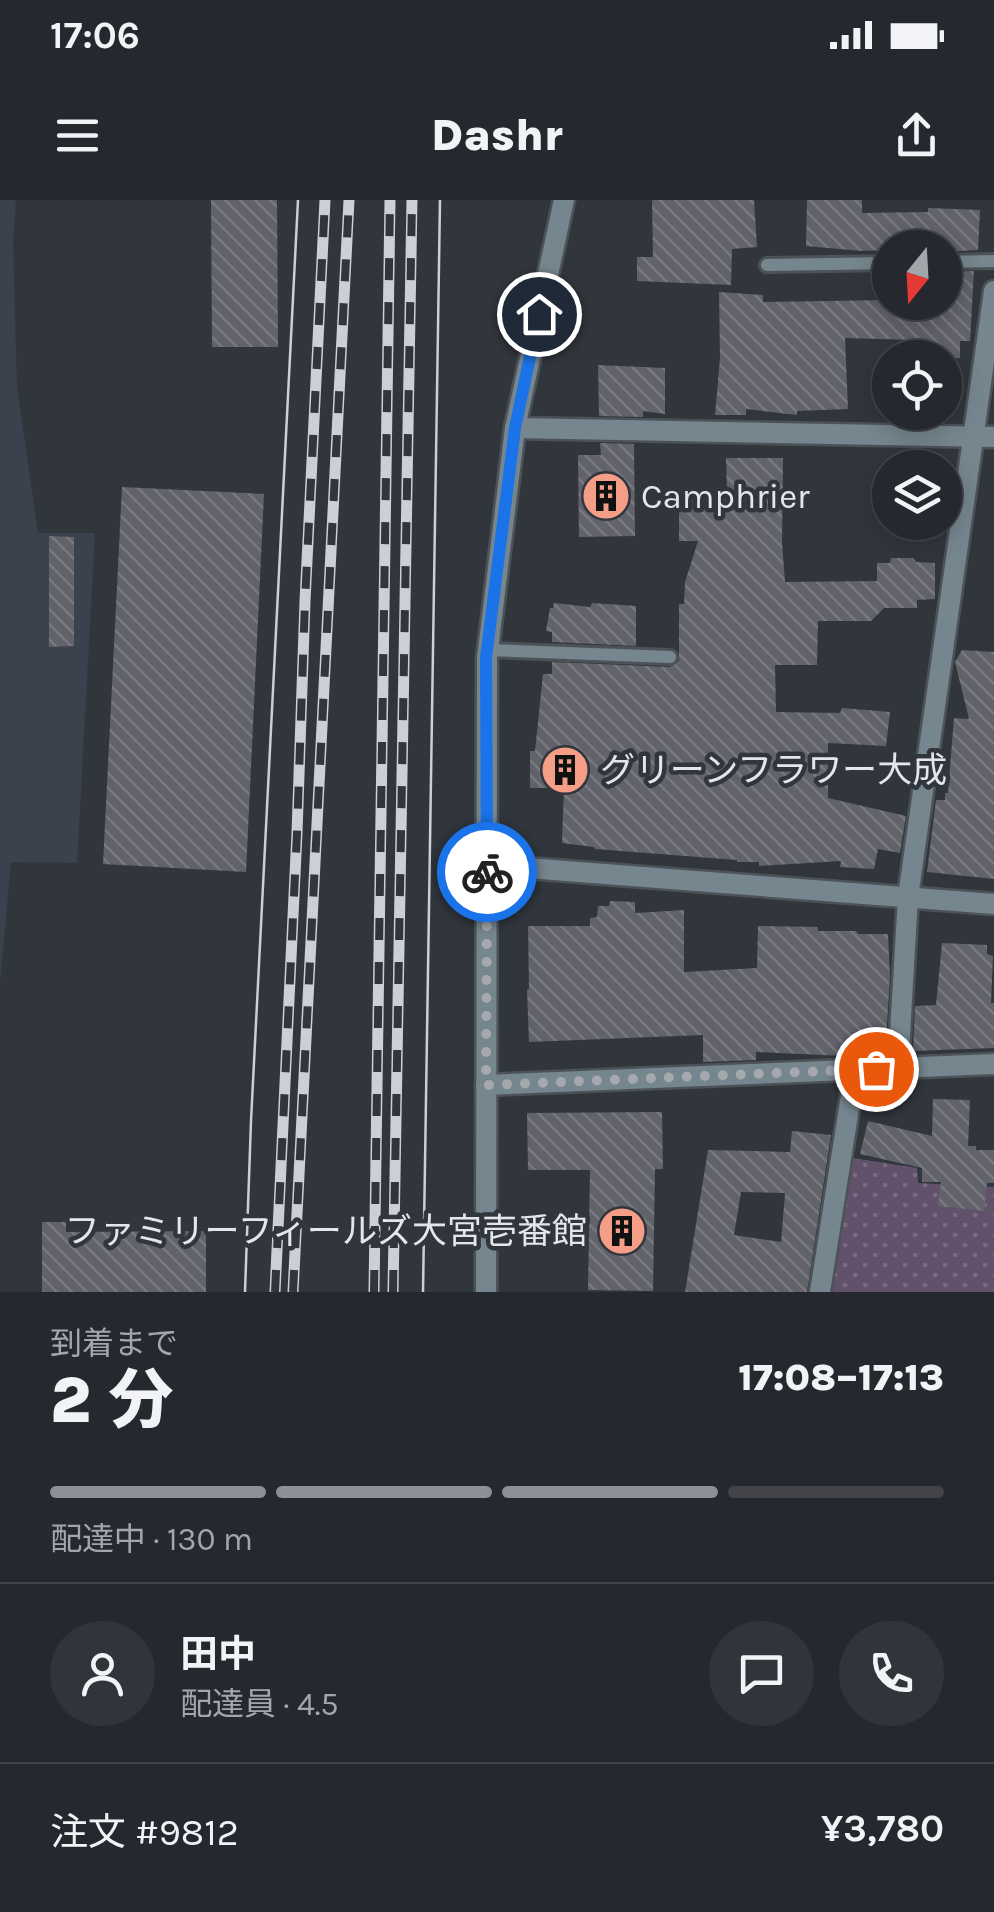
<!DOCTYPE html>
<html lang="ja">
<meta charset="utf-8">
<style>
body{margin:0;font-family:Karla,"Noto Sans JP",sans-serif;background:#31343a;color:#f1f3f6;height:100vh;display:flex;flex-direction:column;font-size:38px;white-space:nowrap}
*{box-sizing:border-box;margin:0}
p{font-size:32px;color:#a3a6aa}
.icon{flex:none;width:55px;height:55px;fill:none;stroke:currentColor;stroke-width:2;stroke-linecap:round;stroke-linejoin:round}
.map{position:relative;height:1092px;overflow:hidden}
.panel{display:flex;flex-direction:column;background:#25282e;flex:1}
.panel>*{flex:none}
.needle{width:65px;rotate:198deg}
.tools{position:absolute;left:872px;top:30px;display:grid;gap:20px}
.tools a{display:grid;place-items:center;width:90px;height:90px;border-radius:50%;background:#25282e;box-shadow:0 5px 25px #0003,0 0 0 2px #42444a;font-size:50px}
.pin{position:absolute;display:grid;place-items:center;width:85px;height:85px;color:#fff;margin:-42px;border:5px solid #fff;border-radius:50%;box-shadow:0 2px 10px #0007}
.courier{position:absolute;display:grid;place-items:center;width:100px;height:100px;margin:-50px;border:8px solid #1a73e8;border-radius:50%;background:#fff;color:#222;box-shadow:0 2px 12px #0007}
.summary em{font-style:normal;font-weight:800}
.summary div{display:flex;flex-direction:column-reverse}
.summary{display:flex;align-items:center;justify-content:space-between;height:170px;padding:0 50px}
h1{font-size:65px;font-weight:800;line-height:75px}
.bar{display:grid;grid-template-columns:repeat(4,1fr);gap:15px 10px;align-content:center;height:120px;padding:0 50px}
.bar i{height:12px;border-radius:8px;background:#42444a}
.bar .active{background:#8c9099}
.bar p{grid-column:span 4}
.line{display:flex;align-items:center;gap:25px;padding:0 50px;border-top:2px solid #42444a}
.line div{flex:1}
.round{display:grid;place-items:center;flex:none;width:105px;height:105px;border-radius:52px;background:#31343a}
.status{display:flex;justify-content:space-between;align-items:center;height:70px;padding:0 50px;background:#25282e;direction:ltr}
.status svg{height:28px;fill:currentColor}
header{display:flex;justify-content:space-between;align-items:center;height:130px;padding:0 50px;background:#25282e;font-size:45px;font-weight:800}
.map>svg:first-child{display:block}
</style>
<div class="status"><b>17:06</b><svg viewBox="0 0 49 12"><path d="M0 12V9h3v3zM5 12V6h3v6zM10 12V3h3v9zM15 12V0h3v12zM26 1h20v11H26zM47 4h2v5h-2z"/></svg></div>
<header><svg class="icon" aria-label="menu" viewBox="0 0 24 24"><path d="M4 6h16M4 12h16M4 18h16"/></svg>Dashr<svg class="icon" aria-label="share" viewBox="0 0 24 24"><path d="M12 15V3M7 8l5-5 5 5M5 13v7h14v-7"/></svg></header>
<div class="map">
<svg width="994" height="1092" viewBox="0 0 994 1092">
<defs>
<pattern id="park-dots" width="8" height="8" patternUnits="userSpaceOnUse" patternTransform="scale(2.5)"><rect width="8" height="8" fill="#61516a"/><path d="M2 2h.1M6 6h.1" fill="none" stroke="#786a7f" stroke-width="1.8" stroke-linecap="round"/></pattern>
<pattern id="building-back-hatch" width="6" height="6" patternUnits="userSpaceOnUse" patternTransform="scale(2.5)"><rect width="6" height="6" fill="#61626a"/><path d="M-1 5l2 2M0 0l6 6M5-1l2 2" fill="none" stroke="#78787f"/></pattern>
</defs>
<rect width="100%" height="100%" fill="#31363d"/>
<polygon fill="#3a424e" points="0,0 16,0 13,41 17,187 38,333 95,333 77,663 11,662 0,784"/>
<polygon fill="url(#park-dots)" points="853,958 917,968 918,983 994,987 994,1092 827,1092"/>
<g fill="url(#building-back-hatch)" fill-rule="evenodd">
<polygon points="211,0 277,0 278,147 212,147"/>
<polygon points="652,0 754,0 757,47 732,49 731,85 637,81 637,57 653,57"/>
<polygon points="807,0 862,0 862,13 928,12 928,8 980,10 978,50 945,52 945,48 890,48 890,50 861,51 806,46"/>
<polygon points="974,71 970,141 960,141 960,158 914,158 914,140 845,138 848,209 797,211 797,215 746,209 746,215 715,215 720,158 719,92 763,95 763,102 890,100 890,102 945,102 945,72"/>
<polygon points="598,165 665,168 665,214 643,211 643,217 599,216"/>
<polygon points="600,243 634,244 635,336 579,337 578,255 601,255"/>
<polygon points="726,258 783,258 782,342 785,382 877,381 877,363 890,363 891,358 913,358 916,362 935,363 935,399 917,400 917,408 884,408 871,421 818,421 817,465 775,465 776,512 840,513 842,508 890,512 886,546 828,543 828,598 906,616 900,653 878,649 874,669 840,667 841,661 759,666 759,662 737,662 737,660 595,649 594,647 562,643 564,588 530,588 530,551 535,551 543,474 552,474 552,462 670,467 679,461 679,404 684,404 685,382 698,341 679,341 679,291 727,291"/>
<polygon points="122,287 264,294 246,672 103,664"/>
<polygon points="49,336 74,337 74,446 49,447"/>
<polygon points="554,403 590,407 592,403 636,406 636,446 552,442 552,432 546,431 550,408 553,408"/>
<polygon points="962,450 994,452 994,679 927,672 936,600 945,600 945,593 948,593 954,518 969,519 955,462"/>
<polygon points="610,701 635,702 635,713 684,710 684,772 757,768 758,726 817,727 818,731 856,731 858,734 888,734 890,777 885,855 845,856 756,852 756,860 703,862 703,835 529,842 527,790 529,789 528,726 590,726 590,718 597,717 598,706 609,706"/>
<polygon points="942,743 987,745 987,754 993,756 991,803 994,803 994,848 913,851 915,806 936,805"/>
<polygon points="933,899 970,900 968,946 976,946 976,950 994,950 994,983 987,983 984,1011 938,1006 941,982 922,982 922,968 860,954 868,921 932,936"/>
<polygon points="662,912 663,969 655,969 653,1091 588,1090 590,970 528,970 527,913"/>
<path d="M792 931 831 935 807 1092H685L708 950 790 952ZM741 992 785 993 781 1042 734 1035Z"/>
<polygon points="42,1022 66,1022 66,1032 206,1031 206,1092 42,1092"/>
</g>
<g fill="none" stroke-linecap="round" stroke-linejoin="round">
<g stroke="#4d5259" stroke-width="18">
<g id="service">
<polyline points="945,62 994,61"/>
<polyline points="767,65 890,63"/>
<polyline points="488,450 670,457"/>
</g>
</g>
<g stroke="#4d5259" stroke-width="25">
<g id="minor">
<polyline points="515,228 994,237"/>
<polyline points="488,665 994,704"/>
<polyline points="898,868 908,697 994,91"/>
<polyline points="486,885 994,864"/>
<polyline points="820,1092 855,870"/>
</g>
</g>
<g stroke="#4d5259" stroke-width="25">
<polyline id="tertiary" points="486,1092 487,458 515,228 564,0"/>
</g>
<use href="#service" stroke="#76868e" stroke-width="12"/>
<use href="#minor" stroke="#76868e" stroke-width="20"/>
<use href="#tertiary" stroke="#76868e" stroke-width="20"/>
<g stroke="#cccfd4" stroke-width="2.5">
<polyline points="245,1092 251,921 298,0"/>
<polyline points="423,1092 440,0"/>
</g>
<g stroke="#cccfd4" stroke-width="11">
<g id="rail">
<polyline points="275,1092 297,633 305,401 325,0"/>
<polyline points="293,1092 349,0"/>
<polyline points="374,1092 390,0"/>
<polyline points="393,1092 412,0"/>
</g>
</g>
<use href="#rail" stroke="#31363d" stroke-width="8" stroke-dasharray="22" stroke-linecap="butt"/>
</g>
<g fill="none" stroke-linecap="round" stroke-linejoin="round">
<polyline stroke="#a5a8ad" stroke-width="10" stroke-dasharray="0 18" points="487,672 486,885 876,869"/>
<polyline stroke="#1a73e8" stroke-width="12" points="487,672 486,458 515,228 539,114"/>
</g>
<defs>
<g id="building-disc" transform="scale(2.5)"><circle r="9.5" fill="#f49e87" stroke="#31363d"/><path d="M-4-6H4V6H1V3H-1V6H-4ZM-2.5-4.3h1.7v1.8h-1.7ZM.8-4.3h1.7v1.8H.8ZM-2.5-1h1.7V.8h-1.7ZM.8-1h1.7V.8H.8Z" fill="#111"/></g>
</defs>
<g fill-rule="evenodd">
<use href="#building-disc" x="606" y="296"/>
<use href="#building-disc" x="565" y="570"/>
<use href="#building-disc" x="622" y="1031"/>
</g>
<g text-anchor="middle" dominant-baseline="central" stroke-width="9" stroke-linejoin="round" paint-order="stroke">
<g font-size="35" fill="#e3e6ea" stroke="#31363d" text-anchor="start">
<text x="641" y="296">Camphrier</text>
<text x="600" y="570">グリーンフラワー大成</text>
<text x="587" y="1031" text-anchor="end">ファミリーフィールズ大宮壱番館</text>
</g>
</g>
</svg>
<div class="tools">
<a><svg class="needle" viewBox="-14 -14 28 28"><path d="M0-13l5 13h-10z" fill="#e53935"/><path d="M0 13l5-13h-10z" fill="#a3a6aa"/></svg></a>
<a><svg class="icon" aria-label="locate" viewBox="0 0 24 24"><circle cx="12" cy="12" r="6"/><path d="M12 2v4M12 18v4M2 12h4M18 12h4"/></svg></a>
<a><svg class="icon" aria-label="layers" viewBox="0 0 24 24"><path d="M12 4l9 5-9 5-9-5zM3 14l9 5 9-5"/></svg></a>
</div>
<div class="pin" style="left:876px;top:869px;background:#ea580c"><svg class="icon" aria-label="bag" viewBox="0 0 24 24"><path d="M5 8h14l-1 12H6zM9 8a3 3 0 0 1 6 0"/></svg></div>
<div class="pin" style="left:539px;top:114px;background:#1f2937"><svg class="icon" aria-label="home" viewBox="0 0 24 24"><path d="M3 11l9-7 9 7M6 9v11h12V9"/></svg></div>
<div class="courier" style="left:487px;top:672px"><svg class="icon" aria-label="bike" viewBox="0 0 24 24"><circle cx="6" cy="16" r="4"/><circle cx="18" cy="16" r="4"/><path d="M6 16l4-8h5l3 8M10 8l3 8H6M13 5h3"/></svg></div>
</div>
<section class="panel">
<div class="summary"><div><h1>2 分</h1><p>到着まで</p></div><em>17:08–17:13</em></div>
<div class="bar"><i class="active"></i><i class="active"></i><i class="active"></i><i></i><p>配達中 · 130 m</p></div>
<div class="line" style="height:180px"><a class="round"><svg class="icon" aria-label="person" viewBox="0 0 24 24"><circle cx="12" cy="8" r="4"/><path d="M4 21q1-7 8-7t8 7"/></svg></a><div><b>田中</b><p>配達員 · 4.5</p></div><a class="round"><svg class="icon" aria-label="chat" viewBox="0 0 24 24"><path d="M4 5h16v11H9l-5 4z"/></svg></a><a class="round"><svg class="icon" aria-label="phone" viewBox="0 0 24 24"><path d="M5 4h4l2 5-3 2q2 4 5 5l2-3 5 2v4C11 20 4 13 5 4z"/></svg></a></div>
<div class="line" style="height:130px"><div>注文 #9812</div><b>¥3,780</b></div>
</section>
